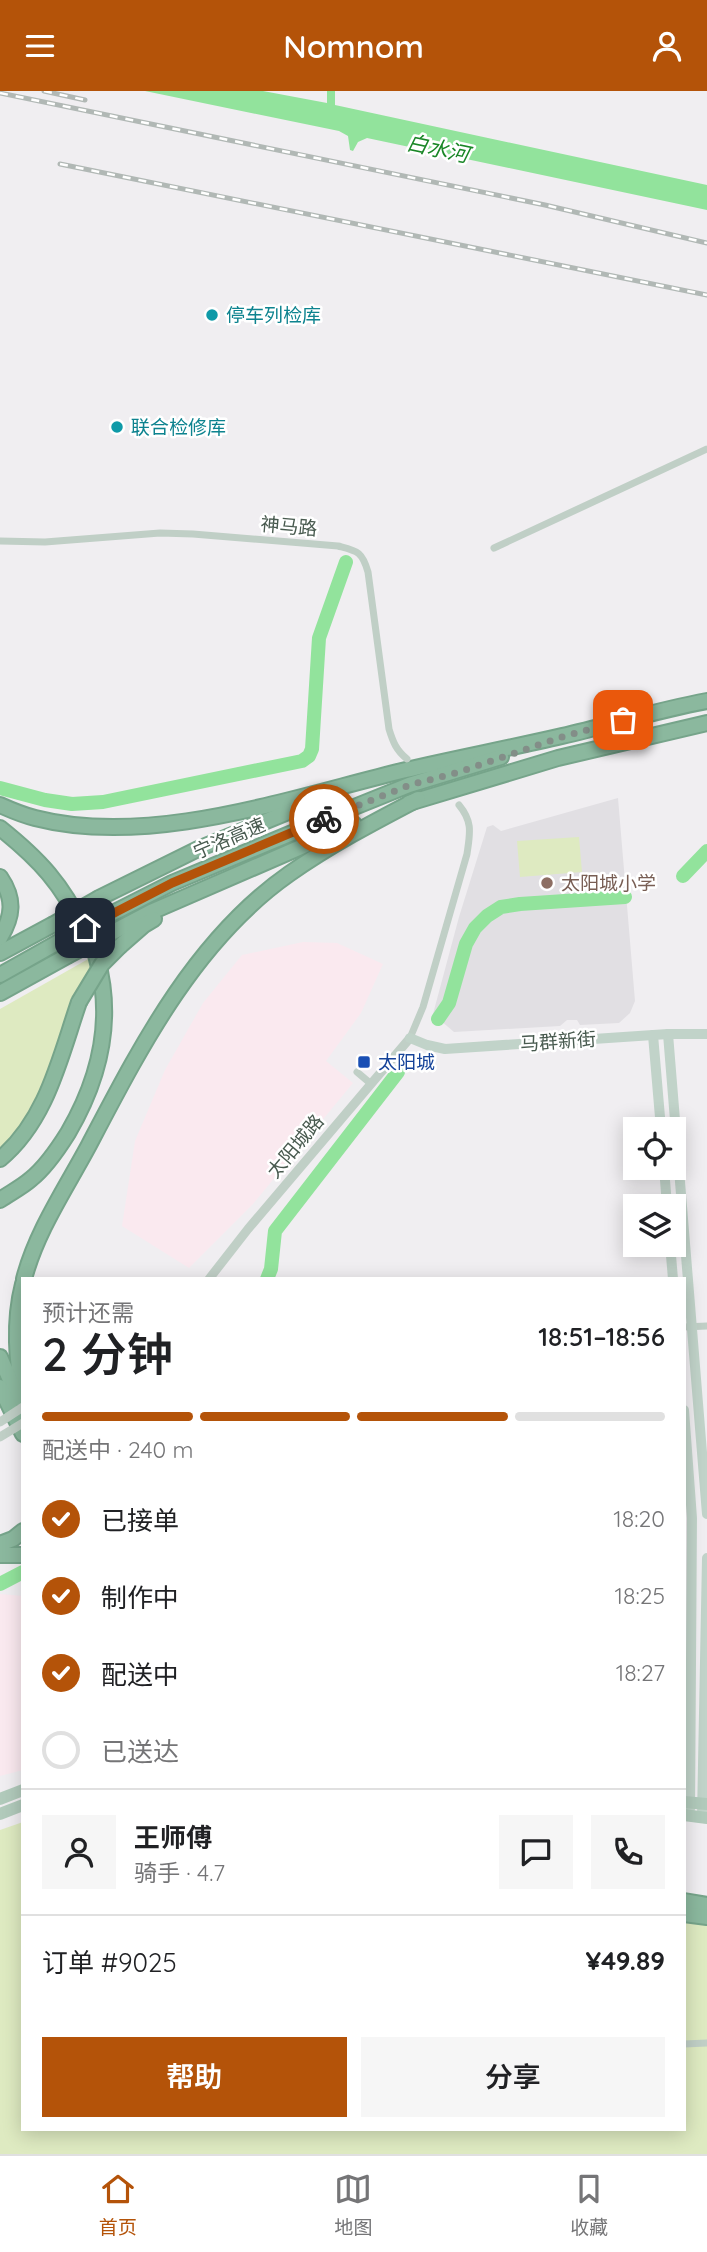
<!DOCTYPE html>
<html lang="zh">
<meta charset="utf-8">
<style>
body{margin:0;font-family:Quicksand,"Noto Sans SC",sans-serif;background:#f6f6f6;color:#202124;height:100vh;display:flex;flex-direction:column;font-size:26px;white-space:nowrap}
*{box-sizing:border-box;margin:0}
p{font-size:23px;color:#757577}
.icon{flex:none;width:38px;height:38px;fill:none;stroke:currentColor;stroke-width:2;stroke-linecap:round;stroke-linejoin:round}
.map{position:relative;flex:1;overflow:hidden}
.panel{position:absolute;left:21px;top:1186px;width:665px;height:854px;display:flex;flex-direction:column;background:#fff;border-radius:0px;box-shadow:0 4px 18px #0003}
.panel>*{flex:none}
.fabs{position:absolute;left:623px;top:1026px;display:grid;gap:14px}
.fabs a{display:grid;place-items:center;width:63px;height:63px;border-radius:0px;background:#fff;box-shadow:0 4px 18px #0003;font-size:35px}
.pin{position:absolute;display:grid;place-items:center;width:60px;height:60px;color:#fff;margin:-30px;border-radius:14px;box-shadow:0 4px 10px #0006}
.courier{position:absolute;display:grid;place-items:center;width:70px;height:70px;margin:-35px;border:5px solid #b45309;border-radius:50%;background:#fff;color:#222;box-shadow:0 2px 9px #0007}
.headline em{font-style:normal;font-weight:600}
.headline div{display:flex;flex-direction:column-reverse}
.headline{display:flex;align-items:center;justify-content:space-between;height:119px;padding:0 21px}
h1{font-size:46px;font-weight:600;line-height:52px}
.bar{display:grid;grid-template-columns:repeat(4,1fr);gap:10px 7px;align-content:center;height:84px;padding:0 21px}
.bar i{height:9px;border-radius:5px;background:#e0e0e0}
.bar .selected{background:#b45309}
.bar p{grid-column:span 4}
.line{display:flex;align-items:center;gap:18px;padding:0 21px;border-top:2px solid #e0e0e0}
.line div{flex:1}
.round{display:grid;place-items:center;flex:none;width:74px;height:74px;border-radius:0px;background:#f6f6f6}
ol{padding:0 21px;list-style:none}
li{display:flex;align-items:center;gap:21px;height:77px}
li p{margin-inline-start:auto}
li .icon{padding:7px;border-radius:50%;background:#b45309;color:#fff;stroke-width:4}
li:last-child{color:#757577}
li i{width:38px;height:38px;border:4px solid #e0e0e0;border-radius:50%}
.primary-button{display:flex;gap:14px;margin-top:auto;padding:14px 21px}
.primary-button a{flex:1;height:80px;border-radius:0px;background:#b45309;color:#fff;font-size:28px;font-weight:600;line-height:80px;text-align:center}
.primary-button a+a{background:#f6f6f6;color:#202124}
header{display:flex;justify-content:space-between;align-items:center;height:91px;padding:0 21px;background:#b45309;color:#fff;font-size:32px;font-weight:600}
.tab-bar{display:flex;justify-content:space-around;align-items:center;height:98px;border-top:2px solid #e0e0e0;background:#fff;font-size:19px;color:#757577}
.tab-bar a{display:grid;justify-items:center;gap:4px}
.tab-bar .selected{color:#b45309}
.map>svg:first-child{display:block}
</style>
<header><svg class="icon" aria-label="menu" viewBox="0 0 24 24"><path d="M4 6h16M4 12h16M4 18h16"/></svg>Nomnom<svg class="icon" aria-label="person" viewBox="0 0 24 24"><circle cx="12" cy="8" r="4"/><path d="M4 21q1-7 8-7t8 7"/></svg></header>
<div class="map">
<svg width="707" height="2063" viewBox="0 0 707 2063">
<rect width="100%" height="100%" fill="#f0eef1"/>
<g fill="#fae9ef">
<polygon points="303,851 337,852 383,873 361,922 326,970 353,992 253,1113 189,1177 122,1135 135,1050 165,979 203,912 242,864"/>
<polygon points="0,1503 23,1505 23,1679 0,1685"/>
</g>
<polygon fill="#e1dfe3" points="618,707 635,910 630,922 619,932 580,934 577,929 567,929 560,935 454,941 433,923 459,826 487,736 493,734 501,740"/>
<g fill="#deeac1">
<polygon points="579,746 582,781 520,786 517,750"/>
<polygon points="90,867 93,873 77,900 39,1004 22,1035 0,1059 0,918"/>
<polygon points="23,1731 23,2039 684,2039 684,1820 707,1827 707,2063 0,2063 0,1739"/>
</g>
<polygon fill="#92e39c" points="145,0 263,0 327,12 327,0 335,0 335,14 707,94 707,119 367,47 358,51 353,60 350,59 348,45 339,40"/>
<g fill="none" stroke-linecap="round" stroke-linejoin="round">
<g stroke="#92e39c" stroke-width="14">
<polyline points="0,697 45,709 72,713 103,711 302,670 309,665 312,658 319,547 346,471"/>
<polyline points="683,785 707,760"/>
<polyline points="438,928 449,912 466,853 475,837 487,825 501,816 520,813 625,806"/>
<polyline points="267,1188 271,1178 275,1140 398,981"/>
<polyline points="0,1493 23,1481"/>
</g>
<g stroke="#76a48a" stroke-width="18">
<g id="motorway">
<polyline points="409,712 558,667 707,632"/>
<path d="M0 714C11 719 23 724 35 727 151 757 293 706 406 679 458 667 510 657 562 645 610 634 658 619 707 610"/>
<path d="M0 737C40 769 62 793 84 839 88 848 95 858 97 868 114 930 99 989 68 1042 58 1058 46 1076 31 1088 22 1096 10 1102 0 1109"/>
<path d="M0 786C15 808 13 825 0 847"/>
<polyline points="99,807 198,758 315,710"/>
<polyline points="107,825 172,792 347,719 409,694 501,666"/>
<polyline points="113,841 151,821 354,733"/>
<polyline points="120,855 144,834 154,828"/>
<polyline points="0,862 52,834"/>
<polyline points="0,884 62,849"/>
<polyline points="0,902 67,865"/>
<path d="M0 1068C47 1029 60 966 79 911"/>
<path d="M24 1188C36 1141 66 1097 89 1054 141 955 195 849 289 783 330 754 374 731 418 708"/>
<path d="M23 1193C13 1232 17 1270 23 1309"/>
<polyline points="0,1266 18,1307"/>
<polyline points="0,1296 23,1343"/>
<polyline points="0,1453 13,1448 23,1440"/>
<polyline points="0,1464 23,1464"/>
<polyline points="684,1810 707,1814"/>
<polyline points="684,1823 707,1826"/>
</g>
</g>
<g stroke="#c0cfc6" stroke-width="7">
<path d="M0 450 45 451 160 442 193 443 338 455C357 460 362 460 368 481L389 638C393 651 396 659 407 668"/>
<polyline points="494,457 707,358"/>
<path d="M410 947 423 916 467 763C470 742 473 731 459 714"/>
<polyline points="357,981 370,992"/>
<polyline points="684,1236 707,1235"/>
<polyline points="684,1953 707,1952"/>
</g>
<polyline stroke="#c0cfc6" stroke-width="9" points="209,1188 248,1138 410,947"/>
<g stroke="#c1d3c9" stroke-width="10">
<polyline points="668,943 707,1423"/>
<polyline points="653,944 661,1038"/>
<polyline points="410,947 427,954 445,958 668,943 707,943"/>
<polyline points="664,1076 667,1115"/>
<polyline points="670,1153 673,1188"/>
<polyline points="684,1319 692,1427 690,1718"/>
<polyline points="702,1726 707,1467"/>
</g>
<g stroke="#b1cabb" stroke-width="12">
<polyline points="0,1708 23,1699"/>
<polyline points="684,1711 707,1713"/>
<polyline points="0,1723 23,1714"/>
<polyline points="684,1724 707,1727"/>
</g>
<use href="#motorway" stroke="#8bb89e" stroke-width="14"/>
<g stroke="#b1b8b5" stroke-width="5">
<g id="rail">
<polyline points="44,0 85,9"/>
<polyline points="0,2 545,114 707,152"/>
<polyline points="60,73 707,204"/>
</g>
</g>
<use href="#rail" stroke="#fff" stroke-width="2.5" stroke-dasharray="8" stroke-linecap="butt"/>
<g stroke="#76a48a" stroke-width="18" stroke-linecap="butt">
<g id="motorway-bridge">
<polyline points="52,834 99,807"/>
<polyline points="62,849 107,825"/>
<polyline points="67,865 113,841"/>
<polyline points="79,911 102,873 120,855"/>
</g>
</g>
<g stroke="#c0cfc6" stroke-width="9">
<polyline points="0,1331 23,1316"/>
<polyline points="0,1346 23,1332"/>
</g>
<use href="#motorway-bridge" stroke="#8bb89e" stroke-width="14"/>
</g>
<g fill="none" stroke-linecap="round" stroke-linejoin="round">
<polyline stroke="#838e88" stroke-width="7" stroke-dasharray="0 12.6" points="324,728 410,694 459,681 565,645 623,629"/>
<polyline stroke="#b45309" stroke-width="9" points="85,837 172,792 324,728"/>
</g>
<g fill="#0f9aa8" stroke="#fff" stroke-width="2.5">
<circle cx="212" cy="224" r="7"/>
<circle cx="117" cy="336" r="7"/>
</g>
<circle fill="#8d6e63" stroke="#fff" stroke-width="2.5" cx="547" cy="792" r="7"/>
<rect fill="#1a4fb4" stroke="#fff" stroke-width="2.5" x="357" y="964" width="14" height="14" rx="3.5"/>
<g text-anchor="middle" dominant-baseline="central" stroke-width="5" stroke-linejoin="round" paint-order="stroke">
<g font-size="19" fill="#0d838f" stroke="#fff" text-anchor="start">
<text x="226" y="224">停车列检库</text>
<text x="131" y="336">联合检修库</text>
</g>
<g font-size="19" fill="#485a4f" stroke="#fff">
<text transform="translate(289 435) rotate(5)">神马路</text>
<text transform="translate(229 747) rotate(-23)">宁洛高速</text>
<text transform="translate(558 950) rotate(-4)">马群新街</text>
<text transform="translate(295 1055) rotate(-50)">太阳城路</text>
</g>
<g font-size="19" fill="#785e54" stroke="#fff" text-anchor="start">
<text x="561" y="792">太阳城小学</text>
</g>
<g font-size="19" fill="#164399" stroke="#fff" text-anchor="start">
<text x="378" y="971">太阳城</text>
</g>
<g font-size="21" font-style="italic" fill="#198626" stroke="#fff">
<text transform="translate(438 57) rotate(12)">白水河</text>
</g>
</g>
</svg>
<div class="fabs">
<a><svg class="icon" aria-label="locate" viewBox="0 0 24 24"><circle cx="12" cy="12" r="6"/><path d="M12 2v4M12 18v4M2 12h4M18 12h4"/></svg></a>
<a><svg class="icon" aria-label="layers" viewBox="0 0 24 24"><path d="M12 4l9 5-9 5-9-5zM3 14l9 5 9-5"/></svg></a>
</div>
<div class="pin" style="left:623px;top:629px;background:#ea580c"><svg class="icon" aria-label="bag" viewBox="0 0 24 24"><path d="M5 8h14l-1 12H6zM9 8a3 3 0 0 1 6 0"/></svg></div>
<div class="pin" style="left:85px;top:837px;background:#1f2937"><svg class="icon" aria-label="home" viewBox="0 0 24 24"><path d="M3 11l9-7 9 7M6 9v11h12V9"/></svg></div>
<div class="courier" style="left:324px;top:728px"><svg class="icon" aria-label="bike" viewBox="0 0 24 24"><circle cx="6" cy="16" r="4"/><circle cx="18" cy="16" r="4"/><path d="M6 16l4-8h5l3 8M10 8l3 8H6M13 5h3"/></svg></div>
<section class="panel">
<div class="headline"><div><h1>2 分钟</h1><p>预计还需</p></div><em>18:51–18:56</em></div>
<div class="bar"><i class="selected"></i><i class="selected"></i><i class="selected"></i><i></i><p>配送中 · 240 m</p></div>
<ol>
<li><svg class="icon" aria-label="check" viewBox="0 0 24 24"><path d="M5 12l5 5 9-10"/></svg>已接单<p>18:20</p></li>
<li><svg class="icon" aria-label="check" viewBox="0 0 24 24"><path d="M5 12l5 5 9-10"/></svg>制作中<p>18:25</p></li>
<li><svg class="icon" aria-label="check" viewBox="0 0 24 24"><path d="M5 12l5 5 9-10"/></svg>配送中<p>18:27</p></li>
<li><i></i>已送达</li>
</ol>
<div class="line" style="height:126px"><a class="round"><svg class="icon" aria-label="person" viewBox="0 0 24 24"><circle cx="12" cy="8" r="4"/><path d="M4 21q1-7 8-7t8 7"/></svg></a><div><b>王师傅</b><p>骑手 · 4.7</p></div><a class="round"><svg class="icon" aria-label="chat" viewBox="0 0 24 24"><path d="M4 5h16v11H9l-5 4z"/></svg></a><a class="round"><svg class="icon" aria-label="phone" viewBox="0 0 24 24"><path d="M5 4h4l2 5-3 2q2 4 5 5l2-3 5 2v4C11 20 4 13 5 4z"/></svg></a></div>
<div class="line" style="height:91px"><div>订单 #9025</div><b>¥49.89</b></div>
<div class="primary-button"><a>帮助</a><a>分享</a></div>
</section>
</div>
<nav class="tab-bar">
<a class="selected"><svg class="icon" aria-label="home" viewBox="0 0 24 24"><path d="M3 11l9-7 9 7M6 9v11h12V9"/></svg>首页</a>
<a><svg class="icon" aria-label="map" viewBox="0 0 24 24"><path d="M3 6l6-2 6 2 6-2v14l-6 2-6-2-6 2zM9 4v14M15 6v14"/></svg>地图</a>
<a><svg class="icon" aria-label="saved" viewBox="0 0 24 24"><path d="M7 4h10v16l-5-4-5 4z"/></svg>收藏</a>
</nav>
